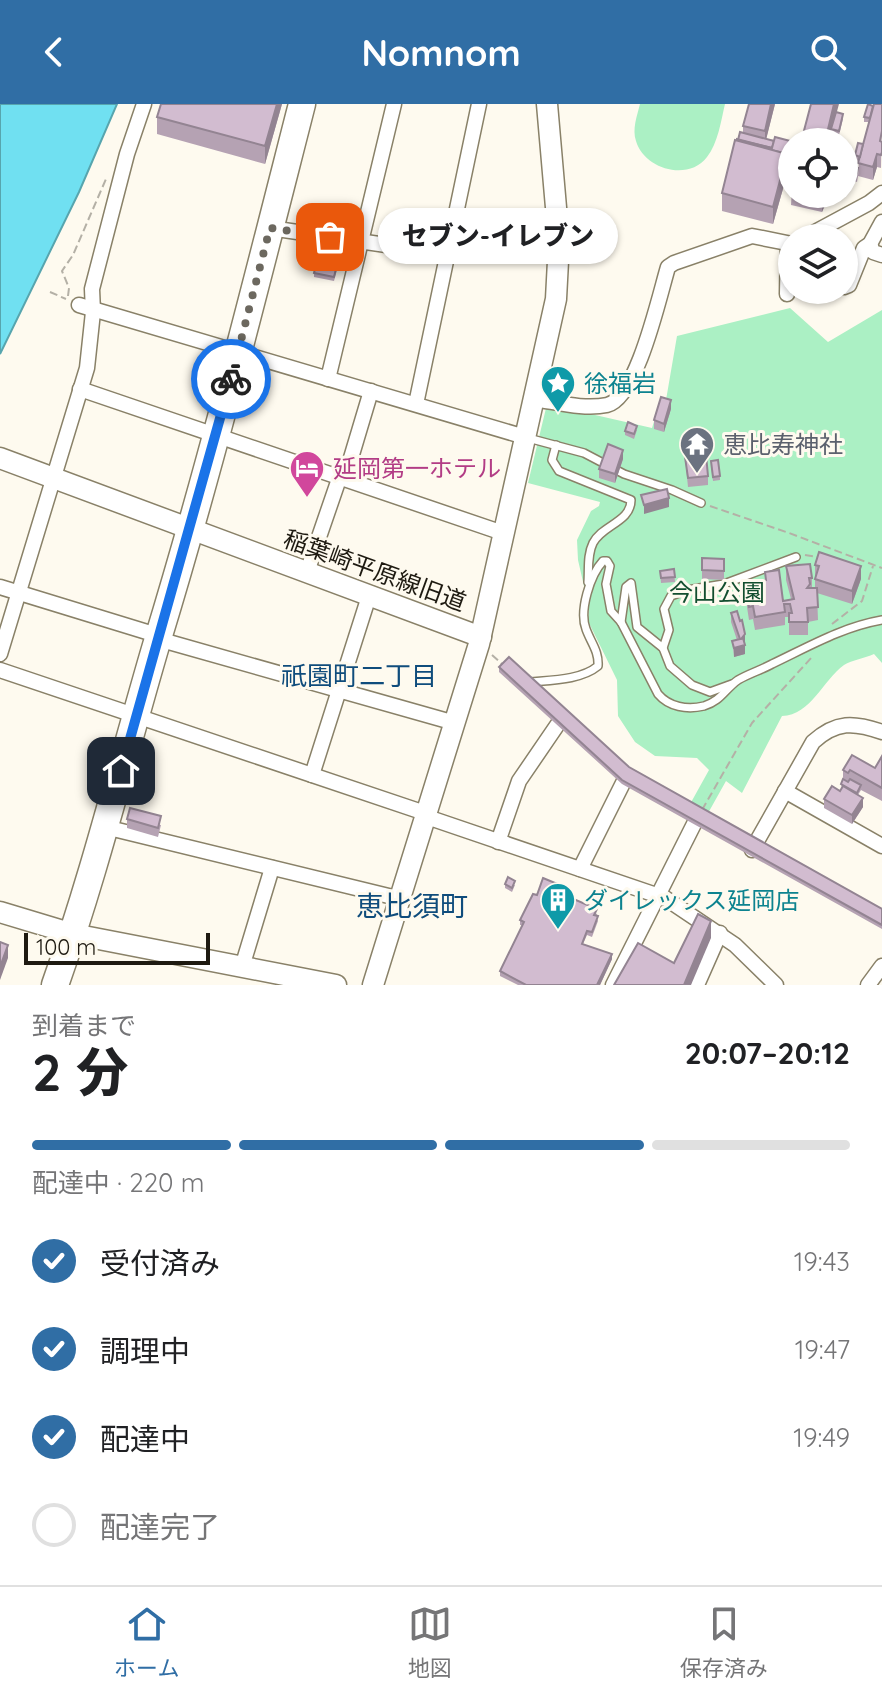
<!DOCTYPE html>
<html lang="ja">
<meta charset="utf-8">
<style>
body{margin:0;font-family:Quicksand,"Noto Sans JP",sans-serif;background:#f6f6f6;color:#202124;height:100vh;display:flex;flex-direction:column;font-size:30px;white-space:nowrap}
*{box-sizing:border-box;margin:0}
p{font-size:26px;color:#757577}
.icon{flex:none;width:44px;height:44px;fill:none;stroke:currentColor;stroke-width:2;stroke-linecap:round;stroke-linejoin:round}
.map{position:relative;height:881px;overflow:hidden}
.sheet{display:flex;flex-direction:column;background:#fff;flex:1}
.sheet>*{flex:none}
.controls{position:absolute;left:778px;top:24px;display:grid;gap:16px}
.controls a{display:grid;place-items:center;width:80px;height:80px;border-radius:50%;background:#fff;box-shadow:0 2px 6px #0004;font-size:40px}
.scale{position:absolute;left:24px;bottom:20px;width:186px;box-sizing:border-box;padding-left:8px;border:4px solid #1e1a11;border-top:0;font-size:22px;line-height:28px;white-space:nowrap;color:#1e1a11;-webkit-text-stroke:6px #fefaef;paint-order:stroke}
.pin{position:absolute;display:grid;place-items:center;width:68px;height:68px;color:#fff;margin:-34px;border-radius:16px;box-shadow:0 4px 12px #0006}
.courier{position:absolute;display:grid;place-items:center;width:80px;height:80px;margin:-40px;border:6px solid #1a73e8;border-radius:50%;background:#fff;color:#222;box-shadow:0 2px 10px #0007}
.bubble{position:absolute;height:56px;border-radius:28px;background:#fff;box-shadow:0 2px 6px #0004;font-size:26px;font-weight:800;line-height:56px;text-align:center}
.overview em{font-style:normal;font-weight:800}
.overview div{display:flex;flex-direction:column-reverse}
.overview{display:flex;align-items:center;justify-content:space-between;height:136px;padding:0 32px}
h1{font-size:52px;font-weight:800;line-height:60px}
.bar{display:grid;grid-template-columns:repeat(4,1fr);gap:12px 8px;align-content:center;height:96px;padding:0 32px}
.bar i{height:10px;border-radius:6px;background:#e0e0e0}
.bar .current{background:#306ea5}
.bar p{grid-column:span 4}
ol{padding:0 32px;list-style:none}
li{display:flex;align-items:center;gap:24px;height:88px}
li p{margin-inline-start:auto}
li .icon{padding:8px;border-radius:50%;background:#306ea5;color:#fff;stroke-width:4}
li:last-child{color:#757577}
li i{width:44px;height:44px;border:4px solid #e0e0e0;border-radius:50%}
header{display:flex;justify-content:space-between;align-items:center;height:104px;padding:0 32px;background:#306ea5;color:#fff;font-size:36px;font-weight:800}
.tab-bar{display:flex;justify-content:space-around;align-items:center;height:112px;border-top:2px solid #e0e0e0;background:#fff;font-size:22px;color:#757577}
.tab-bar a{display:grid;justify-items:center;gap:4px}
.tab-bar .current{color:#306ea5}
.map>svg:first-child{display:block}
</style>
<header><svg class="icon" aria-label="back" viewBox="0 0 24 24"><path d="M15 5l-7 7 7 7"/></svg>Nomnom<svg class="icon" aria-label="search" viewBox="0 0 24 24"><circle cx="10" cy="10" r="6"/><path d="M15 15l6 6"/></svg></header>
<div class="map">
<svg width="882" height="881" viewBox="0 0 882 881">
<rect width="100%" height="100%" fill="#fefaef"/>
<g fill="#abf0c4">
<path d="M640 0H725C721 17 718 39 707 53 688 78 644 65 636 37 632 25 637 12 640 0Z"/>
<path d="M790 204 828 238 882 206V559L874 550C865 554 852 556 844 561 823 576 811 611 782 612L742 689 726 677 707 711 689 702 709 666 697 654 655 652 635 638 618 612 617 576 588 517 589 504 578 456 577 436 591 407 599 402 600 398 528 379 547 300 652 324 661 295 666 296 677 232Z"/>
</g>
<polygon fill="#70e0f1" stroke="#57a5ae" stroke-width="2" points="0,0 117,0 79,88 0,250"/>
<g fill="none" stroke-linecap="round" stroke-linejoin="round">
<g stroke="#898168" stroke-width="10">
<g id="lane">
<polyline points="528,334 584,349 624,370 672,386 701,399"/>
<path d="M556 341 552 356 559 367 631 396C631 418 602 421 593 439 587 451 589 465 588 478"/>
<polyline points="621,518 626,483 631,479 637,523 663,544 670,562 692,581 710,588 732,580"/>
<polyline points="663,544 669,526 664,505 671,492 687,486 724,480 796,453"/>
<path d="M530 578C552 576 581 576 598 562 599 547 591 539 586 525 579 507 590 471 603 457H607L610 462 606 480 611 507 621 518 658 590C669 603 687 606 704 602 721 597 725 585 738 576 748 570 761 566 772 560 808 543 842 523 882 516"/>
</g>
</g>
<g stroke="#898168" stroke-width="17">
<g id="street">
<polyline points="270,124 447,150"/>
<polyline points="804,134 869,99 882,89"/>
<polyline points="870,140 873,148 882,151"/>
<polyline points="844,183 849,181 864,144 870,140 882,118"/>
<polyline points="787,190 788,140"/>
<polyline points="79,201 525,333"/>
<polyline points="328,275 394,0"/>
<polyline points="80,285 503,429"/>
<path d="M533 295C556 298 584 306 607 301 637 294 659 193 668 163L674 159 752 132 792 140"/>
<polyline points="416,300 479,0"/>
<polyline points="345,374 371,287"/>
<polyline points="307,468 340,372"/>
<polyline points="0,483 160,532"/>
<polyline points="158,535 455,619"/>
<polyline points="0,550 87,264 93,208 92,185 127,50 144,0"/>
<polyline points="0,566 428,710"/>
<polyline points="312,671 369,492"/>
<polyline points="785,687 882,742"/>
<polyline points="427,713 665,794 735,841 776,881"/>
<polyline points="105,723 401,795"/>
<polyline points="498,738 519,677 560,617"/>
<path d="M752 746 813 638C836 617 854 618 882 628"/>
<polyline points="580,765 625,675"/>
<polyline points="242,863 272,764"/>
<polyline points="613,881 696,716"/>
<polyline points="697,881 720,829"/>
<polyline points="868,881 882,862"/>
</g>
</g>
<g stroke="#898168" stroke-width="23">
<g id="secondary">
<polyline points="0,354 481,533"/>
<polyline points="0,808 73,830 336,881"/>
<polyline points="373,881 479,540 556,195 559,138 547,0"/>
</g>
</g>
<g stroke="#898168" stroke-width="29">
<path id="highway" d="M55 881C95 769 123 653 157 538 211 361 256 180 302 0"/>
</g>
<g stroke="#b4b0a6" stroke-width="2" stroke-dasharray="8 4" stroke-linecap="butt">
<polyline points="50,188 66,195"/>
<polyline points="68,192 69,184 62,167 73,151 106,75"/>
<polyline points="710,402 789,429 882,464"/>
<polyline points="805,451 818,453"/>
<polyline points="832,520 862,497 873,462"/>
<polyline points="492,551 502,560"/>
<polyline points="702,706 752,619 812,553"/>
</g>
<use href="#lane" stroke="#fff" stroke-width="7"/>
<use href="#street" stroke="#fff" stroke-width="14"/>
<use href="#secondary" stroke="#fff" stroke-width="20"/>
<use href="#highway" stroke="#fff" stroke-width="26"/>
</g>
<g fill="#b5a2b3">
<polygon points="161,0 282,0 265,60 157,30 157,13"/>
<polygon points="775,0 766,35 792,38 792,60 790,60 773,120 722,107 722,89 738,36 743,29 743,22"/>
<polygon points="882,0 881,64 877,63 873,76 858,72 859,57 855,56 855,51 863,40 869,18 864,18 864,13 873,2"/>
<polygon points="836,9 843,15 839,31 831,30 829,38 801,38"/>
<polygon points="844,59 858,64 858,72 857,78 844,74"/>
<polygon points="792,84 792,90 830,90 822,108 791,101"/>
<polygon points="343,142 334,177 314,173 314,169"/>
<polygon points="671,305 664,328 654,325 654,316"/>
<polygon points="637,326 634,335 625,331 625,327"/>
<polygon points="685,353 708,372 708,381 688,383"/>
<polygon points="623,355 615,379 599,374 599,365"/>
<polygon points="711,362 720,372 720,376 713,377"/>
<polygon points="702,454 724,455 724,476 702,475"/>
<polygon points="815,461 861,475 852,500 817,489 818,516 808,518 808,531 789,531 789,513 785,513 785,521 755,526 753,515 749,516 747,503 747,489 749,488 749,478 765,476 765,468 783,497 791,495 786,476 786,462 812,474 812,484 815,484"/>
<polygon points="674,465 675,478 661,479 660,467"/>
<polygon points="731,509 745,539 745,550 734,553 732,537 737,536 731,518"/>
<polygon points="499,563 629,663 882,805 882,825 622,680 499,568"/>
<polygon points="882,652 882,697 861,686 858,691 863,703 852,720 824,704 824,695 840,687 842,684 841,680 843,675 843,666 875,664"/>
<polygon points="127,715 161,721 158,733 127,724"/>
<polygon points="505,780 515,781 512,788 505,784"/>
<polygon points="560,785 558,789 597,810 596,812 598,817 592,833 587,831 583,840 612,855 600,881 518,881 500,872 500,867 522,821 520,821 520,816 537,791"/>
</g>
<g fill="#938492">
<polygon points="277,0 282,0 265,60 265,42"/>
<polygon points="771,0 775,0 765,40 765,27"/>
<polygon points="834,0 839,0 832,26 831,25 829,38 825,38"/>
<polygon points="790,46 790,60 773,120 773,103 787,50"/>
<polygon points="877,50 877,63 873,76 873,63"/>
<polygon points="824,90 830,90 822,108 822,95"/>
<polygon points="671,296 671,305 664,328 664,320"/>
<polygon points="623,346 623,355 615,379 615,370"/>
<polygon points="669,394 669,403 644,410 644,401"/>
<polygon points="861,462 861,475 852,500 852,487"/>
<polygon points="745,530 745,539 742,542 745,541 745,550 734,553 734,544"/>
<polygon points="863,694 863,703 852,720 852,711"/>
<polygon points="711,817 711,834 691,881 684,881"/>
<polygon points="8,841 8,854 0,876 0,863"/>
<polygon points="612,850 612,855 600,881 597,881"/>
</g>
<g fill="#d2bcd0" stroke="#938492" stroke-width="2">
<polygon points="161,0 277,0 265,42 157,13"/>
<polygon points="749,0 771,0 765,27 743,22"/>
<polygon points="811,0 834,0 825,38 801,38"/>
<polygon points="868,0 873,2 870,14 864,13"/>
<polygon points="874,0 882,0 882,27 880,37 882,38 882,48 881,51 877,50 873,63 858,59"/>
<polygon points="836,8 843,10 839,27 831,25"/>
<polygon points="740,28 774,37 772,44 738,36"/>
<polygon points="775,33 794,38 792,38 792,47 790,46 787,54 787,50 737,37 737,35 772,44"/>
<polygon points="735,36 787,50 773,103 722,89"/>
<polygon points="858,39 863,40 860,53 855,51"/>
<polygon points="844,59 858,64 857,69 844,65"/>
<polygon points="801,90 824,90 822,95"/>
<polygon points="323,132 343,137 334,173 314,169"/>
<polygon points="661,293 671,296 664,320 654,316"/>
<polygon points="628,318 637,322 634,330 625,327"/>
<polygon points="608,340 623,346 615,370 599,365"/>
<polygon points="706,351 708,372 688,374 685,353"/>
<polygon points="718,356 720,372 713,373 711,357"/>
<polygon points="667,385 669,394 644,401 641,391"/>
<polygon points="819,448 861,462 852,487 815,475 819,462 815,461"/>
<polygon points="702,454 724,455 724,467 702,466"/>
<polygon points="810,460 812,474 809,474 810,480 807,484 817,484 818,503 807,504 808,518 789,518 789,509 792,509 790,500 784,500 785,508 755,513 753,502 749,503 747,489 751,488 749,478 766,476 765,468 779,466 783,497 794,495 786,462"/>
<polygon points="674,465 675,473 661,474 660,467"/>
<polygon points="737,507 740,517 742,516 745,530 741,535 743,534 745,541 734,544 732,537 740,535 731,509"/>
<polygon points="509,553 629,663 882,805 882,821 622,676 499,563"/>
<polygon points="852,651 875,664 882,652 882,684 850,666 848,669 843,666"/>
<polygon points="843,675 848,678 850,675 861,681 857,689 841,680"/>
<polygon points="832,682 840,687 843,682 863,694 852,711 824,695"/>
<polygon points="130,704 161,712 158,724 127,715"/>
<polygon points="508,773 515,777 512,784 505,780"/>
<polygon points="543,774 560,781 557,788 597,805 594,811 598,812 592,828 587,827 582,840 612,850 597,881 526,881 500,867 524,818 520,816 533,790 537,791"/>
<polygon points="698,810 711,817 684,881 614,881 638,839 674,859"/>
<polygon points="0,838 8,841 0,863"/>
</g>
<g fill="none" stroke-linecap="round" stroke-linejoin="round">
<polyline stroke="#6c685f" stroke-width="8" stroke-dasharray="0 14.4" points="231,275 270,124 330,133"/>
<polyline stroke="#1a73e8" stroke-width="10" points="121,667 231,275"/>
</g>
<defs>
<g id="sight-pin" transform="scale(1.8)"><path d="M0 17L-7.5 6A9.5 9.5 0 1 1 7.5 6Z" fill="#0f9aa8" stroke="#fefaef"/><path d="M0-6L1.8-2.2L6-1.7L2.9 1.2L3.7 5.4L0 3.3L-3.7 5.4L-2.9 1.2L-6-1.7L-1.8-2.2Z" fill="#fff"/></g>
<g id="temple-pin" transform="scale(1.8)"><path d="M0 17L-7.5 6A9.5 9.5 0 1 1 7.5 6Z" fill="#6b7280" stroke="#fefaef"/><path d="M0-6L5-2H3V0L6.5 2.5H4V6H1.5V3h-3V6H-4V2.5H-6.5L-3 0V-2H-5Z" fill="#fff"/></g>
<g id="hotel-pin" transform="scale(1.8)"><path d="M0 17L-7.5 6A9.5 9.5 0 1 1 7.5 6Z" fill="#d1479c" stroke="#fefaef"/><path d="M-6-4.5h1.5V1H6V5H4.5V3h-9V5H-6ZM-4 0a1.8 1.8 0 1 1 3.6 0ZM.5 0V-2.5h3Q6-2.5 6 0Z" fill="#fff"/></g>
<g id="building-pin" transform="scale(1.8)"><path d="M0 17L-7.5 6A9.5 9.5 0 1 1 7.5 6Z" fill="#0f9aa8" stroke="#fefaef"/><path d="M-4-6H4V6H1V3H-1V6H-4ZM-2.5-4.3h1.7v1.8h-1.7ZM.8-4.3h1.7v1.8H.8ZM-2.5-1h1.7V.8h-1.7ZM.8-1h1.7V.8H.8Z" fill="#fff"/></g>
</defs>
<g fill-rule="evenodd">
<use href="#sight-pin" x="558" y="279"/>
<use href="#temple-pin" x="697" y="340"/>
<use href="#hotel-pin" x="307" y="364"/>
<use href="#building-pin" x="558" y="796"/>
</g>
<g text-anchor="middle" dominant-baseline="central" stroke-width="6" stroke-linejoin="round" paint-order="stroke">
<g font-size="24" fill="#0d838f" stroke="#fefaef" text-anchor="start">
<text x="584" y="279">徐福岩</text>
<text x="584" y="796">ダイレックス延岡店</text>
</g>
<g font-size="24" fill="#5b616d" stroke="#fefaef" text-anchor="start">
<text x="723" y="340">恵比寿神社</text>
</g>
<g font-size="24" fill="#b23c85" stroke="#fefaef" text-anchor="start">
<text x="333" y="364">延岡第一ホテル</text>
</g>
<g font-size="24" fill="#1e1a11" stroke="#fefaef">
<text transform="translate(375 466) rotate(20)">稲葉崎平原線旧道</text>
</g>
<g font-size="24" fill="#124e2f" stroke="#fefaef">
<text x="717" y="488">今山公園</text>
</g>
<g font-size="26" fill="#0f4c7c" stroke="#fefaef">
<text x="359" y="571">祇園町二丁目</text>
</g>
<g font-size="28" fill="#0f4c7c" stroke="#fefaef">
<text x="412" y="801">恵比須町</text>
</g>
</g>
</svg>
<div class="controls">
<a><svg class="icon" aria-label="locate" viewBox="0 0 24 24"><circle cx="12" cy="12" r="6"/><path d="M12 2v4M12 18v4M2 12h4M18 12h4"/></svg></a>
<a><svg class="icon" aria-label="layers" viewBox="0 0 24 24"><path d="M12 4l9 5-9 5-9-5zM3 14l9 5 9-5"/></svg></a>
</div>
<div class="scale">100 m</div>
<div class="pin" style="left:330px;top:133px;background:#ea580c"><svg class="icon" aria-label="bag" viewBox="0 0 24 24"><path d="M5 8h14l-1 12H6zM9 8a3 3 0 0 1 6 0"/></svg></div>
<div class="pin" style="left:121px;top:667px;background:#1f2937"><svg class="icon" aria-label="home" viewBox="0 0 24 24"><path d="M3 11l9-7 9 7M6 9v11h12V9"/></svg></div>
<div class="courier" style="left:231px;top:275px"><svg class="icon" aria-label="bike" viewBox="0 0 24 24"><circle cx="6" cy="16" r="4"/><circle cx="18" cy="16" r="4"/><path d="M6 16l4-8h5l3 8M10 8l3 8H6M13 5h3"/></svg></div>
<div class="bubble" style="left:378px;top:104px;width:240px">セブン-イレブン</div>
</div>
<section class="sheet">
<div class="overview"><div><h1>2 分</h1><p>到着まで</p></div><em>20:07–20:12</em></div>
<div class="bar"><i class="current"></i><i class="current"></i><i class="current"></i><i></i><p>配達中 · 220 m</p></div>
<ol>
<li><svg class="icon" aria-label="check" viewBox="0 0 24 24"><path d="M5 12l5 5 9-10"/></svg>受付済み<p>19:43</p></li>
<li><svg class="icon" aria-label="check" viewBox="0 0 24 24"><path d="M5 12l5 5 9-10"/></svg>調理中<p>19:47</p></li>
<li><svg class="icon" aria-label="check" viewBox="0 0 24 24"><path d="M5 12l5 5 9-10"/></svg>配達中<p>19:49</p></li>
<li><i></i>配達完了</li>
</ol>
</section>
<nav class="tab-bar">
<a class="current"><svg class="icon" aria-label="home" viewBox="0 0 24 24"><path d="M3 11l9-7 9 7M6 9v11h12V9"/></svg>ホーム</a>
<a><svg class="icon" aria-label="map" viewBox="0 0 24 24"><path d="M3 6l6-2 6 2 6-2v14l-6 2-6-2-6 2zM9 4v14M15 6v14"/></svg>地図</a>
<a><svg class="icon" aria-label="saved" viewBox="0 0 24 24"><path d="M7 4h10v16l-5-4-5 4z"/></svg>保存済み</a>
</nav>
